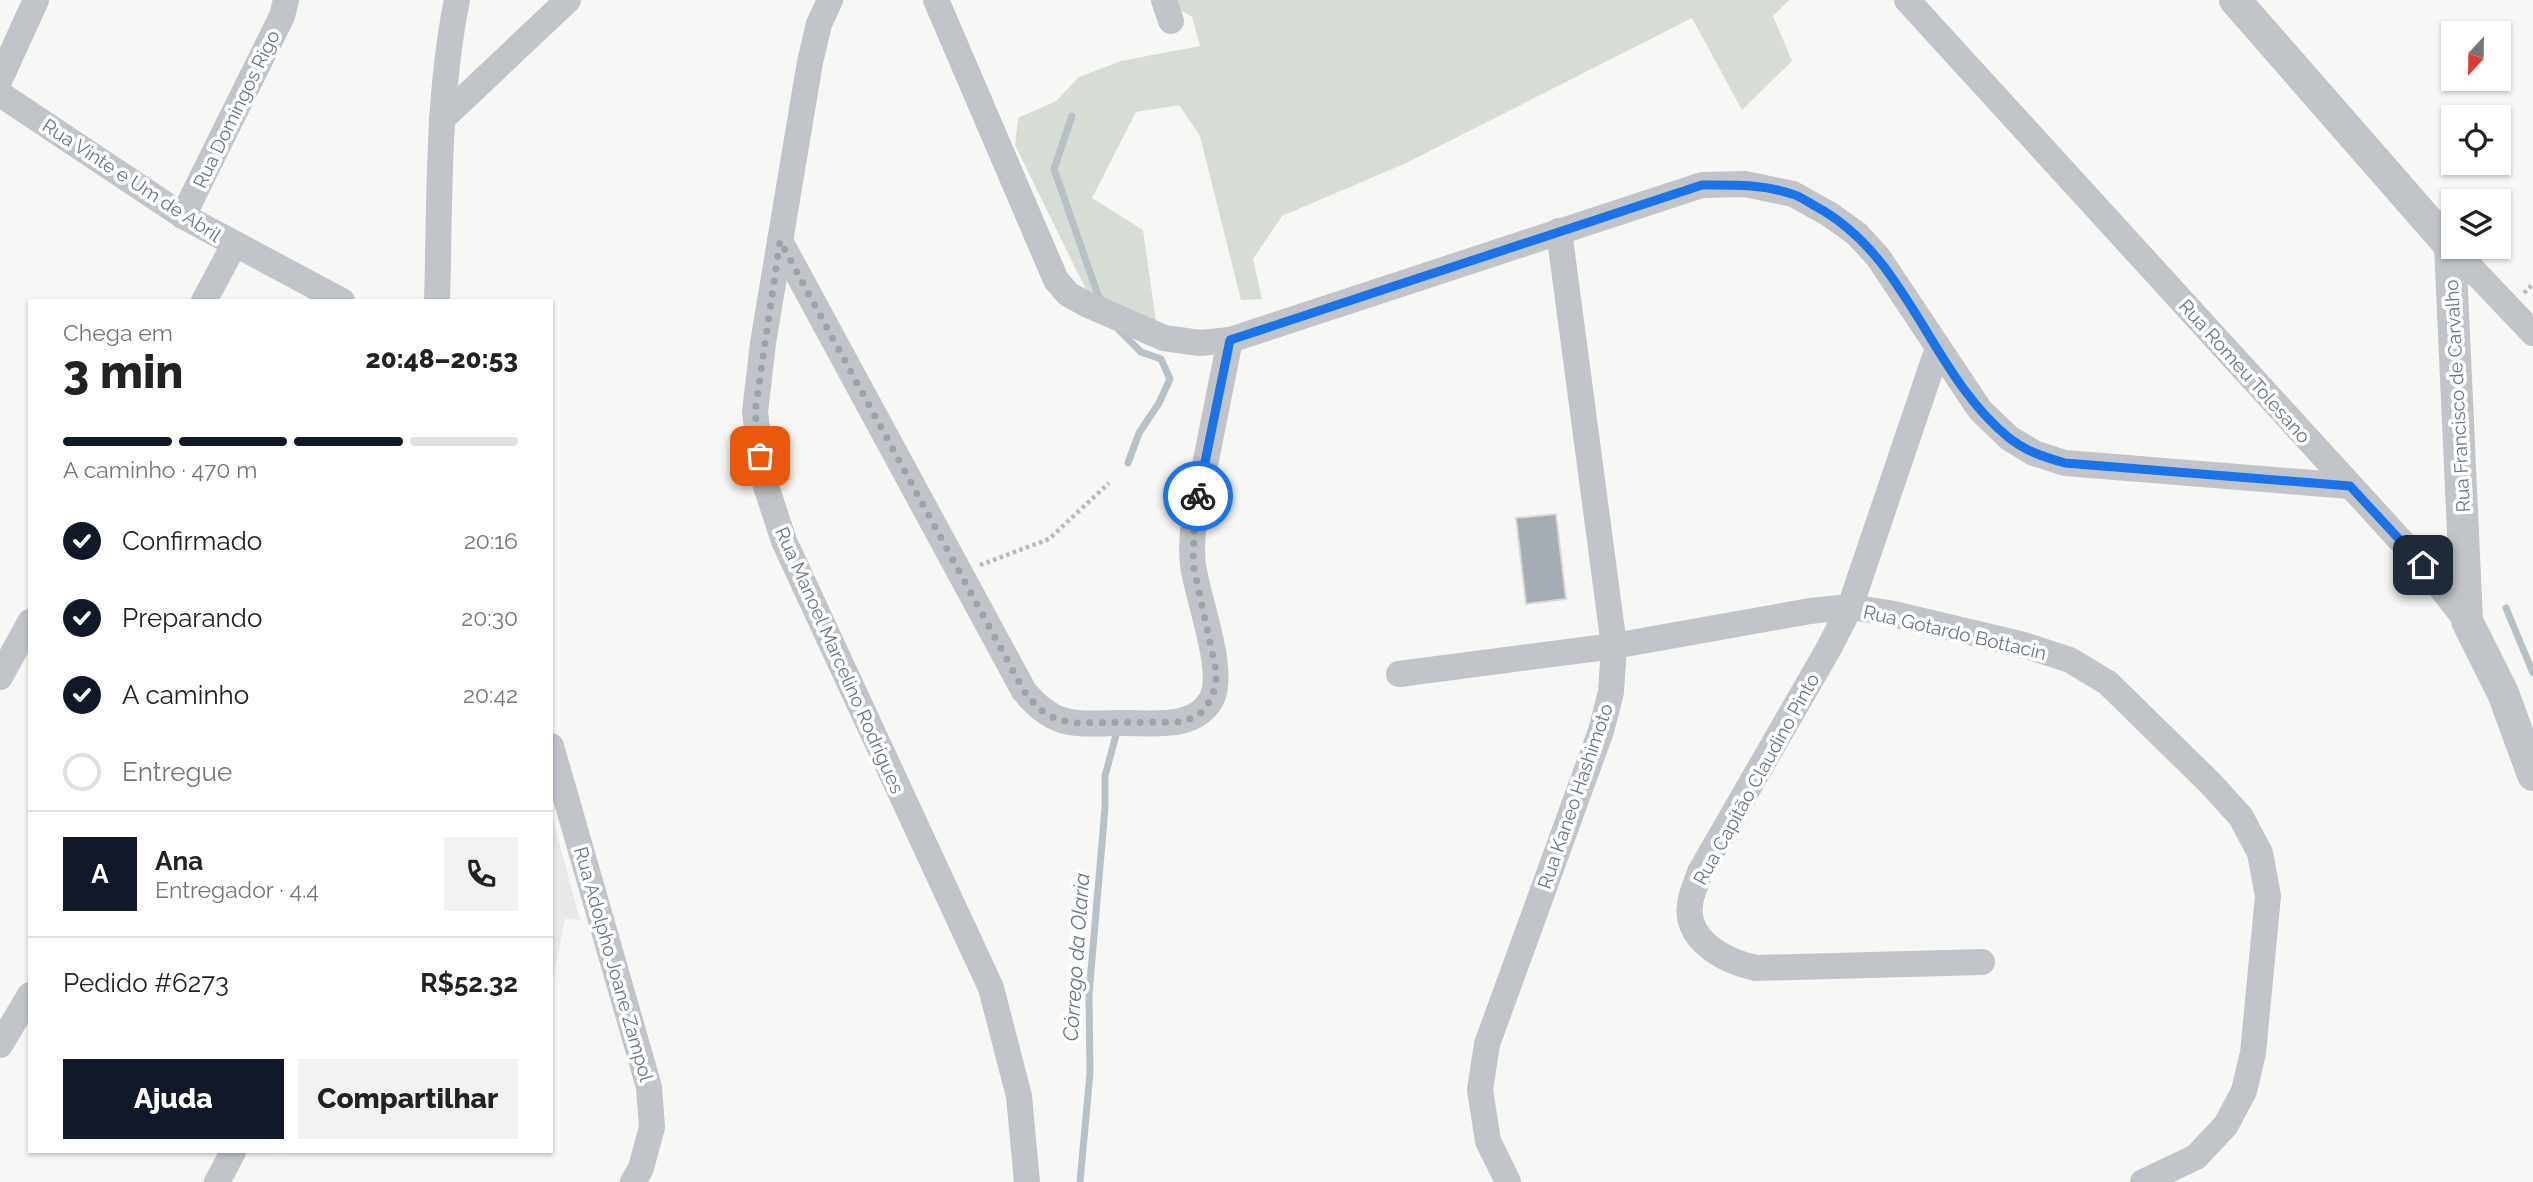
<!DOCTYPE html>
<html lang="pt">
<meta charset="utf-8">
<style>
body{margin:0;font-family:Raleway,sans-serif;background:#f2f2f2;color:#222;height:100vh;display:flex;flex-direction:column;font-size:26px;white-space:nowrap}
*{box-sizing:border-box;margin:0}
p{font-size:23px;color:#767676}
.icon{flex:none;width:38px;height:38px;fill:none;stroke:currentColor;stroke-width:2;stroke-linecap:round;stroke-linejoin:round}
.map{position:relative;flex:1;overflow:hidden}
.details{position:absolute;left:28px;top:299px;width:525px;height:854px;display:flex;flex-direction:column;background:#fff;border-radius:0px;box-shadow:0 2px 5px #0004}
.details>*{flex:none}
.needle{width:46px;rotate:202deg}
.controls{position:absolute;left:2441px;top:21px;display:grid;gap:14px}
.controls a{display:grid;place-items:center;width:70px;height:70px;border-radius:0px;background:#fff;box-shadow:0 2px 5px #0004;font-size:35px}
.pin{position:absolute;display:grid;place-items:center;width:60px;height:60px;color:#fff;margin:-30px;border-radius:14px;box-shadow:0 4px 10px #0006}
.courier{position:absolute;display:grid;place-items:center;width:70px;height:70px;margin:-35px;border:5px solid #1a73e8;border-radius:50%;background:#fff;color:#222;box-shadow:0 2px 9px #0007}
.head em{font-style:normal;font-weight:800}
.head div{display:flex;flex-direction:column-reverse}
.head{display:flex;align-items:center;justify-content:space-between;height:119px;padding:0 35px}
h1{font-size:46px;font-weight:800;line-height:52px}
.bar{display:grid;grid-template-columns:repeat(4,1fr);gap:10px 7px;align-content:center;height:84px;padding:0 35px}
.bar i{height:9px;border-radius:5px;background:#e0e0e0}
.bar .active{background:#111827}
.bar p{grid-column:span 4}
.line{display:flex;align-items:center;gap:18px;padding:0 35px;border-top:2px solid #e0e0e0}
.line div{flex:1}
.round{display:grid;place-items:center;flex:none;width:74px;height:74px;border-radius:0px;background:#f2f2f2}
ol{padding:0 35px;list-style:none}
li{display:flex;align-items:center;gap:21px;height:77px}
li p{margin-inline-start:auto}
li .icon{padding:7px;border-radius:50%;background:#111827;color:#fff;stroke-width:4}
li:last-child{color:#767676}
li i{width:38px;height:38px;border:4px solid #e0e0e0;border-radius:50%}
.button{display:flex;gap:14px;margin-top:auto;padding:14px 35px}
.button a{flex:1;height:80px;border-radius:0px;background:#111827;color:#fff;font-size:28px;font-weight:800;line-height:80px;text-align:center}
.button a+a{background:#f2f2f2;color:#222}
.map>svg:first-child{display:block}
</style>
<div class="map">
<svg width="2533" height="1182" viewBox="0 0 2533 1182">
<rect width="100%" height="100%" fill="#f7f8f5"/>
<polygon fill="#e8e9e8" points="551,812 580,920 565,919 551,989"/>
<polygon fill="#d7dcd5" points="1170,0 1789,0 1773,16 1792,61 1742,110 1692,18 1404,164 1282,216 1253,259 1262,299 1241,300 1200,136 1179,105 1136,112 1092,198 1143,230 1156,321 1089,296 1015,145 1018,118 1056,101 1079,77 1121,61 1200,46 1192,17 1172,5"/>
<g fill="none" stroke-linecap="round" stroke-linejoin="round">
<g stroke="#b8c1c6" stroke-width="7">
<polyline points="1072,116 1054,169 1098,295 1103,302"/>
<polyline points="1119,330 1141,352 1161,359 1170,379 1159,403 1139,433 1128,463"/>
<polyline points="2506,608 2533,673"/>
<polyline points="1080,1182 1090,1073 1089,994 1105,808 1105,776 1116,735"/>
</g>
</g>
<polygon fill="#a5acb3" stroke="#d9d9d7" stroke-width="2" points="1556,514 1566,599 1526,604 1516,518"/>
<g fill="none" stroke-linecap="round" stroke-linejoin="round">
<g stroke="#b9bcbe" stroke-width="4.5" stroke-dasharray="3.5 3.5" stroke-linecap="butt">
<polyline points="2524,293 2533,284"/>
<polyline points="980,565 1049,539 1109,483"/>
</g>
<g stroke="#c1c4c8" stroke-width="26">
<polyline points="830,0 819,24 810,62 763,343 755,412 763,477 784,541 991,988 1019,1096 1027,1182"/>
<polyline points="936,0 1056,280 1068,294 1084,303 1164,338 1200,343 1230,340 1702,185 1745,184 1793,194 1829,214 1857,234 1878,257 1980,410 2009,438 2034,453 2065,463 2350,486"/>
<polyline points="1164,0 1171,21"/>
<polyline points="1907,0 2423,565 2467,621"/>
<polyline points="0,79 36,0"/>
<polyline points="0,94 183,216 342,301"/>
<polyline points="442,119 568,0"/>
<polyline points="183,216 282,16 286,0"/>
<path d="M780 241 1024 691C1055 728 1074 724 1119 723 1150 722 1193 731 1211 700 1227 672 1197 598 1193 565 1189 530 1199 493 1206 460 1214 420 1222 380 1230 340"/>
<polyline points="2450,246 2533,333"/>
<polyline points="204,301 234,245"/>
<path d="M437 301C440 201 437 99 457 0"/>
<path d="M1938 348 1850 607 1829 648 1700 872C1697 881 1693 890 1691 899 1681 939 1724 961 1756 968L1982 962"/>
<polyline points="1399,674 1614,646 1810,611 1850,607 1889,613 2024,645 2070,660 2108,683 2211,784 2241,817 2260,853 2268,896 2253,1053 2244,1091 2226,1125 2196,1157 2143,1182"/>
<polyline points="0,677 30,622"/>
<polyline points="551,746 649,1087 652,1127 641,1168 633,1182"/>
<polyline points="0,1045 30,995"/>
<polyline points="217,1182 233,1152"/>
<polyline points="1508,1182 1488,1141 1480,1090 1487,1044 1601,731 1611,692 1614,646 1559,231"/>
</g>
<polyline stroke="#c1c4c8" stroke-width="32" points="2235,0 2450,246 2467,621 2503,693 2533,775"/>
</g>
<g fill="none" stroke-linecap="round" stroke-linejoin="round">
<polyline stroke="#9ba4ac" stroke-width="7" stroke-dasharray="0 12.6" points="760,456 755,412 780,241 1024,691 1039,709 1056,719 1074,723 1183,722 1200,714 1212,698 1217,675 1193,564 1195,510 1198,496"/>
<path stroke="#1a73e8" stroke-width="9" d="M1198 496 1230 340 1702 185C1732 185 1763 184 1792 194 1800 196 1808 202 1815 206 1909 256 1929 372 2008 437 2025 451 2044 457 2065 463L2350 486 2423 565"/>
</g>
<g text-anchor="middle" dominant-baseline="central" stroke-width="7" stroke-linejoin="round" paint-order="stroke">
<g font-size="19" fill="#697684" stroke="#fff">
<text transform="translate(236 109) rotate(-64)">Rua Domingos Rigo</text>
<text transform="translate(132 180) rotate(33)">Rua Vinte e Um de Abril</text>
<text transform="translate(2245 371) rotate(48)">Rua Romeu Tolesano</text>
<text transform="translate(2457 396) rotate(-93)">Rua Francisco de Carvalho</text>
<text transform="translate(1955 632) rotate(13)">Rua Gotardo Bottacin</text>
<text transform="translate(840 660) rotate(66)">Rua Manoel Marcelino Rodrigues</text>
<text transform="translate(1756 779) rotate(-61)">Rua Capitão Claudino Pinto</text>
<text transform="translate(1575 796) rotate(-71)">Rua Kaneo Hashimoto</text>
<text transform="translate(614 964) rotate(74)">Rua Adolpho Joane Zampol</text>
</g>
<g font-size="21" font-style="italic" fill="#65777f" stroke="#fff">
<text transform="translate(1076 957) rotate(-86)">Córrego da Olaria</text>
</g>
</g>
</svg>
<div class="controls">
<a><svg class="needle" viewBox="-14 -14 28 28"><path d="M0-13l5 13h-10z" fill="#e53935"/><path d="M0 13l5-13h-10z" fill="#767676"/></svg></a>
<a><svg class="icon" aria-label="locate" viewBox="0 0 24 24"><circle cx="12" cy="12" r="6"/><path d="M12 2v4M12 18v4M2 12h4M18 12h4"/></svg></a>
<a><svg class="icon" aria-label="layers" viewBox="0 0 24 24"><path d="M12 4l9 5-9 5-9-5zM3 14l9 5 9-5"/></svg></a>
</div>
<div class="pin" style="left:760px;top:456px;background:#ea580c"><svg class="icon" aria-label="bag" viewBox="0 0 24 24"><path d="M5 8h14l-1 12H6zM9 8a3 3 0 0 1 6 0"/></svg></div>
<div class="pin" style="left:2423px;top:565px;background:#1f2937"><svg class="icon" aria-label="home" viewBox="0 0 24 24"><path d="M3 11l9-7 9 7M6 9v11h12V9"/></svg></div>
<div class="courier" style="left:1198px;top:496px"><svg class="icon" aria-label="bike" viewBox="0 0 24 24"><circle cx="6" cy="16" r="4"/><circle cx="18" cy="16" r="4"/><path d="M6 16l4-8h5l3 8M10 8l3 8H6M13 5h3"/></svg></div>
<section class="details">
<div class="head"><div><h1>3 min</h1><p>Chega em</p></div><em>20:48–20:53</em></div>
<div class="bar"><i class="active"></i><i class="active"></i><i class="active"></i><i></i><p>A caminho · 470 m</p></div>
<ol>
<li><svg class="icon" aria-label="check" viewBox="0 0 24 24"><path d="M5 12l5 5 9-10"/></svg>Confirmado<p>20:16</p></li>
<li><svg class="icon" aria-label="check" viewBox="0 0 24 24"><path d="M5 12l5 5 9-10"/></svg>Preparando<p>20:30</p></li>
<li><svg class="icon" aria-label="check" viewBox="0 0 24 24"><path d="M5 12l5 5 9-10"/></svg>A caminho<p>20:42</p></li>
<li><i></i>Entregue</li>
</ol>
<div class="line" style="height:126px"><b class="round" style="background:#111827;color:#fff">A</b><div><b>Ana</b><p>Entregador · 4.4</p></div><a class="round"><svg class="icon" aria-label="phone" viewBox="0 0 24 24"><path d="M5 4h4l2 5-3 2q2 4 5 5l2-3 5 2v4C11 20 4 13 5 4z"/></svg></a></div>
<div class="line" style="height:91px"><div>Pedido #6273</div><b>R$52.32</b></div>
<div class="button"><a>Ajuda</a><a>Compartilhar</a></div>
</section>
</div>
